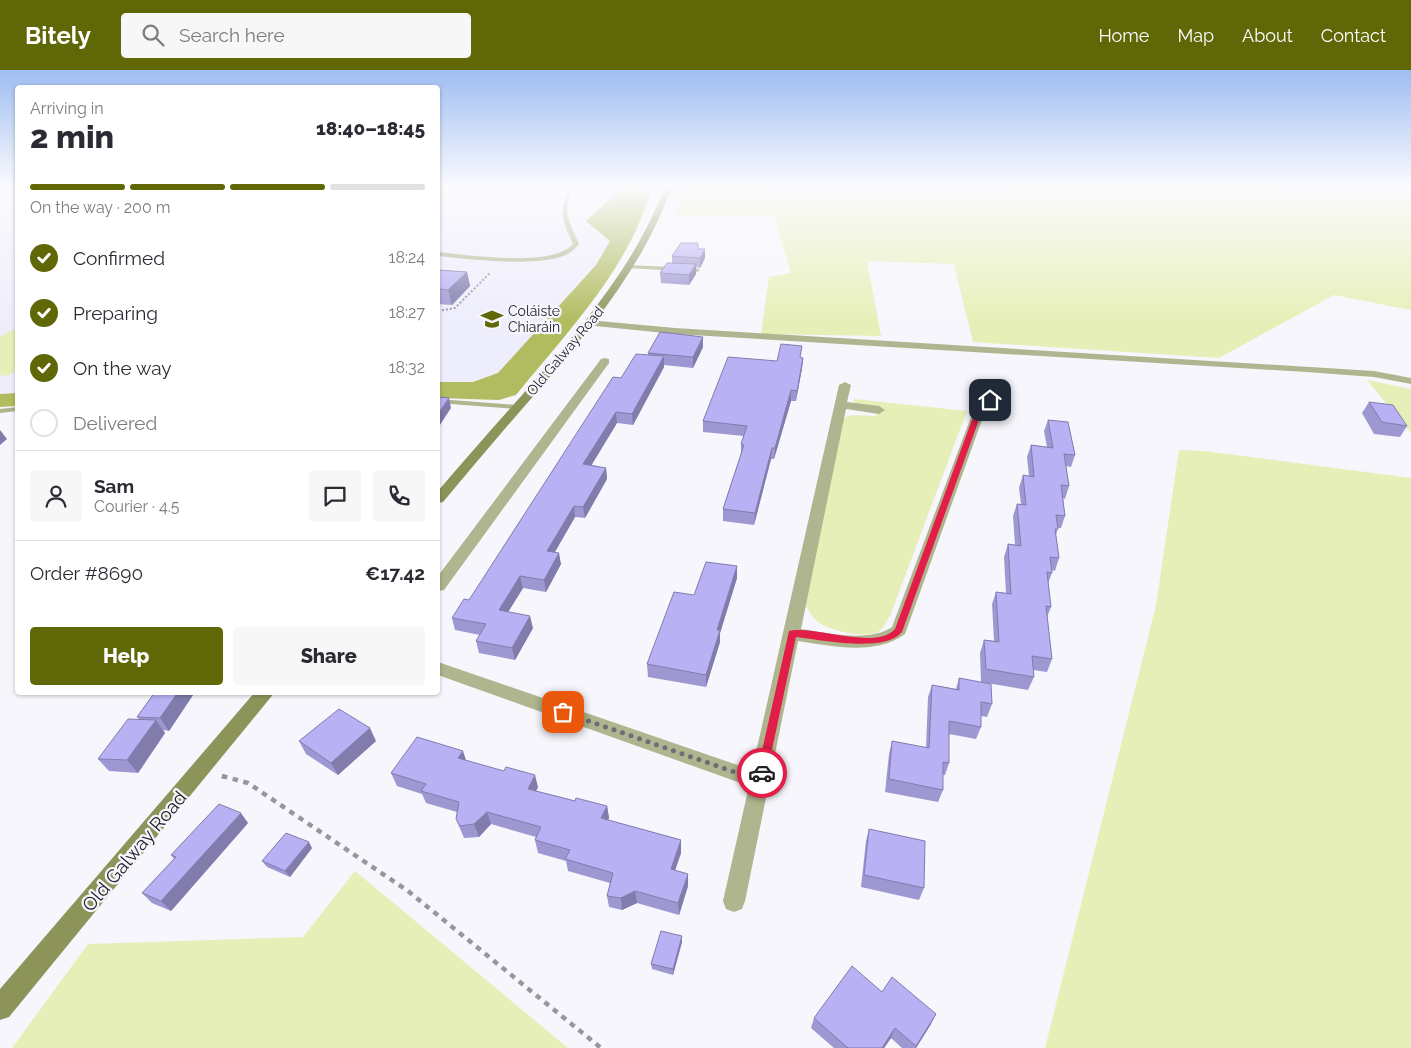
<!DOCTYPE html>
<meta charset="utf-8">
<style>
body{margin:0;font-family:Raleway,sans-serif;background:#f7f7f7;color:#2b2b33;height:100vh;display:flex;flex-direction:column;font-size:19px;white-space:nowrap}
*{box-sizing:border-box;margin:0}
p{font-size:16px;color:#7c7c81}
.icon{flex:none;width:28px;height:28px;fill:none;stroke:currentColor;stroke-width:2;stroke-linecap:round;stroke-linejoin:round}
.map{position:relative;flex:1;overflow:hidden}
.details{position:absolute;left:15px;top:15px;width:425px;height:610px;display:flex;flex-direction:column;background:#fff;border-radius:5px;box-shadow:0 1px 4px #0004}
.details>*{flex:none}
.pin{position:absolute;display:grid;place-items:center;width:42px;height:42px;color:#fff;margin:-21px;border-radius:10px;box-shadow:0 2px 8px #0006}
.courier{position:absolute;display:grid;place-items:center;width:50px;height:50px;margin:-25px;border:4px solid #e11d48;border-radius:50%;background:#fff;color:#222;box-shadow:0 1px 6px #0007}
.summary em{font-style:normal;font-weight:800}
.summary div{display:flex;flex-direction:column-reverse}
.summary{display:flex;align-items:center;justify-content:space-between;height:85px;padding:0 15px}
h1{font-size:32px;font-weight:800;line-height:38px}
.bar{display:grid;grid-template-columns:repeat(4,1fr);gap:8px 5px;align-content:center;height:60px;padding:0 15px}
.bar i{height:6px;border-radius:4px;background:#e1e1e2}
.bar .active{background:#606706}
.bar p{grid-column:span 4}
.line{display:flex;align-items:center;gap:12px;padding:0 15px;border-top:1px solid #e1e1e2}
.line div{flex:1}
.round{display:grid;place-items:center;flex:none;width:52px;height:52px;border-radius:5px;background:#f7f7f7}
ol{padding:0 15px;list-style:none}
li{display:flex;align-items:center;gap:15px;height:55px}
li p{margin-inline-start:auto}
li .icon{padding:5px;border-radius:50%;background:#606706;color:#fff;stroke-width:4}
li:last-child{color:#7c7c81}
li i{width:28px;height:28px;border:2px solid #e1e1e2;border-radius:50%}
.primary-button{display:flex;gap:10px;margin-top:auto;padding:10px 15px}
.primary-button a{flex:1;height:58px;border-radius:5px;background:#606706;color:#fff;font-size:20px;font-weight:800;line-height:58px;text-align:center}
.primary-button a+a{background:#f7f7f7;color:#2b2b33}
header{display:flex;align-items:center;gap:30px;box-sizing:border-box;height:70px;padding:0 25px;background:#606706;color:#fff}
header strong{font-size:24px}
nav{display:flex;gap:28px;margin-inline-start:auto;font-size:18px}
.search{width:350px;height:45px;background:#f7f7f7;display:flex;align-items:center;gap:12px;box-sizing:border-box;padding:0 18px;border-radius:5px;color:#7c7c81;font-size:19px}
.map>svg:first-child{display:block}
</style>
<header>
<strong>Bitely</strong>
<div class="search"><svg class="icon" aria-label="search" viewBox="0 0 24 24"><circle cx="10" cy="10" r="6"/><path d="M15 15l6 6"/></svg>Search here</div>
<nav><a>Home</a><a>Map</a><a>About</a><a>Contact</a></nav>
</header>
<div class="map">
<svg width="1411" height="978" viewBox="0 0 1411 978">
<rect width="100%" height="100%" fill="#f6f6fc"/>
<g fill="#eeedfc">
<polygon points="438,116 616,116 614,126 586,151 610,171 596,195 498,303 473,312 438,312"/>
<polygon points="17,136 17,323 0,324 0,137"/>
</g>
<g fill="#e7efb8">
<polygon points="690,116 1411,116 1411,240 1334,225 1219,288 973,272 954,194 867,191 881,266 761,264 769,207 791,203 774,147 674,145"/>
<polygon points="12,260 17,261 17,300 8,306 0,305 0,267"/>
<polygon points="1367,310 1411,319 1411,363"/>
<path d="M854 329 967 341 890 546C887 550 883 559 878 562 866 569 828 561 817 551 812 547 809 540 805 535L843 348 852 345 876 346 879 338 854 333Z"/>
<polygon points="1179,380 1204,381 1411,408 1411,978 1045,978 1156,535"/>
<polygon points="355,801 568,978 12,978 88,874 303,867"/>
</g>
<g fill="#b1bb5f">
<path d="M617 116H652C631 197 567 262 516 325L499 330 438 328V312H473L498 303 596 195 610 171 586 151 614 126Z"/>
<polygon points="17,323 17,336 0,337 0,324"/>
</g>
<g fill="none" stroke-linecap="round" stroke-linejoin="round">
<polyline stroke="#96969d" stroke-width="2" stroke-dasharray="2 2" stroke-linecap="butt" points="438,241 455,238 490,203"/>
<polyline stroke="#96969d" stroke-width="4" stroke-dasharray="4.5 4.5" stroke-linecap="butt" points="222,706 225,707"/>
<polyline stroke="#96969d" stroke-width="4.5" stroke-dasharray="5.5 5.5" stroke-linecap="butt" points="222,706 248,713 408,821 601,978"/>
<g fill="#afb58e" fill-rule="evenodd">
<path d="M570 116H574C562 143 568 149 579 174 576 177 574 180 571 182 547 199 467 189 438 186V182C469 185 552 198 573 174 562 149 558 143 570 116Z"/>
<polygon points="628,195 697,198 700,200 697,202 626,198 625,197"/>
<polygon points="438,329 518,335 522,337 518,339 438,333"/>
<polygon points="18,337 18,341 0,343 0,339"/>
</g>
<g fill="#afb58e" fill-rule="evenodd">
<polygon points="588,250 675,258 1374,301 1411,308 1411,314 1374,307 1306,302 675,264 585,255 583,253"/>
<polygon points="605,288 609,289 609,293 444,520 438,521 438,506 601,289"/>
<path d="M845 312 851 315 847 332 879 336 885 340 879 344 846 339 801 559C828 563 868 573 892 557L971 347 986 328 990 327 996 330 983 347 905 564C875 586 832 576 798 571L745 831 742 839 734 842 726 839 723 831 749 716 438 605V592L752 700 839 315Z"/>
</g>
<g fill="#8d945a" fill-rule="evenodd">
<path d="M665 116H672C644 196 591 258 537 322 505 358 474 395 443 432L438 433V421C468 386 499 351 530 316 584 254 636 194 665 116Z"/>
<polygon points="255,622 275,622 9,947 0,950 0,919"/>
</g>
</g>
<g fill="#9e98d2">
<polygon points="698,179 705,188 700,198 696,197 696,204 689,215 661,213 660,203 672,193 672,186"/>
<polygon points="438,200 467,202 470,216 452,235 438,234"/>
<polygon points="703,277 693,298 664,295 664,297 633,355 617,353 591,395 606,398 607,409 585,448 575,447 555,482 561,494 546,522 523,518 508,542 533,558 515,590 479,583 476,571 480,565 455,560 452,548 469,530 621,308 648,285 648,283"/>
<polygon points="801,288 803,288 802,298 796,331 791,331 774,389 771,389 754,455 723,451 723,439 741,384 741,374 744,366 703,362 703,351 777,291"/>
<polygon points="1369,332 1407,356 1400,367 1374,364 1362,343"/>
<polygon points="1048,350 1075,385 1071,397 1066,396 1069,416 1065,429 1063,428 1065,446 1061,458 1058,458 1056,465 1059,488 1055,501 1051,500 1052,503 1048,513 1051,537 1047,547 1052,589 1047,602 1033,600 1034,607 1028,620 981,612 980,583 984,570 994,571 992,534 996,522 1006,523 1004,487 1008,474 1015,475 1013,446 1017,434 1021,434 1019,418 1023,405 1029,406 1027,387 1031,375 1047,377 1044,361"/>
<polygon points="737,496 737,508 720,563 720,572 706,617 648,607 647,594 694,525"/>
<polygon points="959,608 992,634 987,647 981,646 981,657 976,669 949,664 949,693 945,705 943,705 943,720 938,732 885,722 889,684 892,671 926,678 928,627 932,615 956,619"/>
<polygon points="155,622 195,622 169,661 163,660 165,663 138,703 109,701 98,689 139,649 137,647"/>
<polygon points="299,671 376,671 338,705 306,684"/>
<polygon points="466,691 538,717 536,721 575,731 607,736 609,748 608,750 681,770 681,783 675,801 688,804 688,816 679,845 637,833 622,840 609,837 607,826 610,813 568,801 566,791 538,783 535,770 536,767 491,754 479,767 464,768 456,749 457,742 426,733 422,724 397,716 391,703"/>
<polygon points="248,753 171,841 152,833 142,823 174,789 171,785"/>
<polygon points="869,759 924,818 919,830 861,817 866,771"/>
<polygon points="312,778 290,807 267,797 262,791"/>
<polygon points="682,866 682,872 673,905 652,899 651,894"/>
<polygon points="882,922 931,954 916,978 902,978 891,968 884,978 834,978 811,958 814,948"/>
</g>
<g fill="#817cab">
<polygon points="705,179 705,188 700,198 700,188"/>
<polygon points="696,194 696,204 689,215 689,205"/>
<polygon points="467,202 470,216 452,235 448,220"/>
<polygon points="703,267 703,277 693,298 693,287"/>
<polygon points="664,286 664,297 633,355 632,344"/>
<polygon points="803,288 802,298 796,331 797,321"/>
<polygon points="791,320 791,331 774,389 775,378"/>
<polygon points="449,328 451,338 438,358 438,344"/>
<polygon points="616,342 617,353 585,406 583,394"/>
<polygon points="0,360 7,369 0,375"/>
<polygon points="772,378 771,389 754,455 755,443"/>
<polygon points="606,398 607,409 585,448 583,437"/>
<polygon points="574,436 575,447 549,492 547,481"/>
<polygon points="559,483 561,494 546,522 544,510"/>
<polygon points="737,496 737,508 720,563 720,572 706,617 706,605 717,560"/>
<polygon points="520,506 523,518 502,552 499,540"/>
<polygon points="530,546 533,558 515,590 512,578"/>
<polygon points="178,622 195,622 169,661 160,648"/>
<polygon points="156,650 165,663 138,703 127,690"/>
<polygon points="370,658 376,671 338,705 331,693"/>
<polygon points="463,681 467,693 458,688"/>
<polygon points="535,705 538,717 531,731 528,719"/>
<polygon points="607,736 609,748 603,761 601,748"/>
<polygon points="487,742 491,754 479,767 474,754"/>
<polygon points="241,743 248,753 171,841 161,831"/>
<polygon points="681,770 681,783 671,811 671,799"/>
<polygon points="309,772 312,778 290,807 285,801"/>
<polygon points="688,804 688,816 679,845 678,833"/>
<polygon points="635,821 637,833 622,840 621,828"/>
<polygon points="682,866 682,872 673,905 673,899"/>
<polygon points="936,944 931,954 916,978 915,978"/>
<polygon points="895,958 891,968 884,978 882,978"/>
</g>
<g fill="#b8b1f4" stroke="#817cab">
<polygon points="681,173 698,173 698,179 705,179 700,188 672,186"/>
<polygon points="667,193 696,194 689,205 660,203"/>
<polygon points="438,200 467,202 448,220 438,219"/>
<polygon points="660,262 703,267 693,287 648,283"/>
<polygon points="781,274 802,276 800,287 803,288 797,321 791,320 775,378 772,378 755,443 723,439 744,375 741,374 747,356 703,351 728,287 777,291"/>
<polygon points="636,284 664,286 632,344 616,342 583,394 606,398 583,437 574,436 547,481 559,483 544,510 520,506 499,540 530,546 512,578 476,571 486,554 452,548 464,529 469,530 613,307 621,308"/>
<polygon points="438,327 449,328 438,344"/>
<polygon points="1369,332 1393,335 1407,356 1382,352"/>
<polygon points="1048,350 1068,352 1075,385 1064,384 1069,416 1061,415 1065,446 1056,445 1058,459 1055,459 1059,488 1050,487 1052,503 1047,502 1051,537 1046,536 1052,589 1032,586 1034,607 986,599 984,570 999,572 996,522 1011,524 1008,474 1021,476 1017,434 1026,435 1023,405 1034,407 1031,375 1053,378"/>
<polygon points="706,492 737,496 717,560 720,560 706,605 647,594 674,522 694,525"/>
<polygon points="959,608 991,614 992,634 981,632 981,657 949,651 949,693 943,692 943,720 889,709 892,671 929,678 932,615 959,620"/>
<polygon points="155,622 178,622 160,648 137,647"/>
<polygon points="339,639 370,658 331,693 299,671"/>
<polygon points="128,649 156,650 127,690 98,689"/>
<polygon points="417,667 463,681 458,688 504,701 506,697 535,705 528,719 575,731 576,728 607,736 601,748 681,770 671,799 688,804 678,833 635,821 621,828 607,826 613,803 565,789 570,780 535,770 541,757 487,742 474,754 460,756 456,749 459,732 421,721 426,714 391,703"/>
<polygon points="219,734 241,743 161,831 142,823 176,787 171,785"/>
<polygon points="869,759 925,771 924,818 864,805"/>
<polygon points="286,763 309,772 285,801 262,791"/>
<polygon points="661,861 682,866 673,899 651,894"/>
<polygon points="852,896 882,922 892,907 936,944 916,976 895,958 882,978 848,978 814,948"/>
</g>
<linearGradient id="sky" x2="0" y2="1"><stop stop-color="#9ebdf1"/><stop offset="0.46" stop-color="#fbfbfe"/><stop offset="1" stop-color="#fbfbfe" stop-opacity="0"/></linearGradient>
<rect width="1411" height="253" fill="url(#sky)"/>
<path fill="#e11d48" d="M988 328 993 330 980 347 902 562C885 583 822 570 796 567L767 703 762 708 758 707 757 703 789 561C815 555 876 581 895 559L973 347Z"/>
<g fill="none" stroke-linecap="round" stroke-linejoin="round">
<polyline stroke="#6f6e77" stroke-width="5" stroke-dasharray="0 9" points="563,642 760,711 762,703"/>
</g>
<defs>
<g id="school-bare" transform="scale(1.725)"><path d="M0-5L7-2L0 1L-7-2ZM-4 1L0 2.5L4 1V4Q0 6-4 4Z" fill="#606706" stroke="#f6f6fc" stroke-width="2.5" paint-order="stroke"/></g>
</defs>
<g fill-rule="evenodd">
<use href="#school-bare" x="492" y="249"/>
</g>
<g text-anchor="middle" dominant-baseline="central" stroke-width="4.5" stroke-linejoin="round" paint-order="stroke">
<g font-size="14" fill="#26252f" stroke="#f6f6fc" text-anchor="start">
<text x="508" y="241">Coláiste<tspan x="508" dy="16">Chiaráin</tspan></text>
</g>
<g font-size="14" fill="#26252f" stroke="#f6f6fc">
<text transform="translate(565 281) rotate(-50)">Old Galway Road</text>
</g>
<g font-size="19" fill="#26252f" stroke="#f6f6fc">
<text transform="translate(134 781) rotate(-50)">Old Galway Road</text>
</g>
</g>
</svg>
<div class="pin" style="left:563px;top:642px;background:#ea580c"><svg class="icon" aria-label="bag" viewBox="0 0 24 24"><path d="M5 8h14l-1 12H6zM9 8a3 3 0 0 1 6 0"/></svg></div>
<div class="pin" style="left:990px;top:330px;background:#1f2937"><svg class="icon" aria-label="home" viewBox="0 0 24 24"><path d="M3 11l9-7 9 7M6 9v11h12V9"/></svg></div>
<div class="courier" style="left:762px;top:703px"><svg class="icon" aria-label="car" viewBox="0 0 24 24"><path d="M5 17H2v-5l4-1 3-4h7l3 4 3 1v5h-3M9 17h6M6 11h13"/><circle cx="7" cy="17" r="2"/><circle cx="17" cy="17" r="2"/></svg></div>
<section class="details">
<div class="summary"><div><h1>2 min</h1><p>Arriving in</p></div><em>18:40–18:45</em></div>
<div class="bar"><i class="active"></i><i class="active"></i><i class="active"></i><i></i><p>On the way · 200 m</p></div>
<ol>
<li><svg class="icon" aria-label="check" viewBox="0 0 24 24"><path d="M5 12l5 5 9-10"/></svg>Confirmed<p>18:24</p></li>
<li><svg class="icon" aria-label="check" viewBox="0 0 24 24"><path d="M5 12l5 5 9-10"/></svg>Preparing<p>18:27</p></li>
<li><svg class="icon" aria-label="check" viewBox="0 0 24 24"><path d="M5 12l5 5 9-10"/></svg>On the way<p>18:32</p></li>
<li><i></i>Delivered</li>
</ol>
<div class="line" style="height:90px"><a class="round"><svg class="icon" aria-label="person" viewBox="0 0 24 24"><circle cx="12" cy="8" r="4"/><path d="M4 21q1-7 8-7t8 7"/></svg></a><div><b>Sam</b><p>Courier · 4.5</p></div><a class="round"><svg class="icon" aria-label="chat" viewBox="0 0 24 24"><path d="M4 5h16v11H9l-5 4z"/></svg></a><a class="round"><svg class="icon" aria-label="phone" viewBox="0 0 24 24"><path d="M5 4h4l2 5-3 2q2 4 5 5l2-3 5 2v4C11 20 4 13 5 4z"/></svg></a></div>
<div class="line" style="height:65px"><div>Order #8690</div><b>€17.42</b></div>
<div class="primary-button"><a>Help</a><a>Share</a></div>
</section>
</div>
